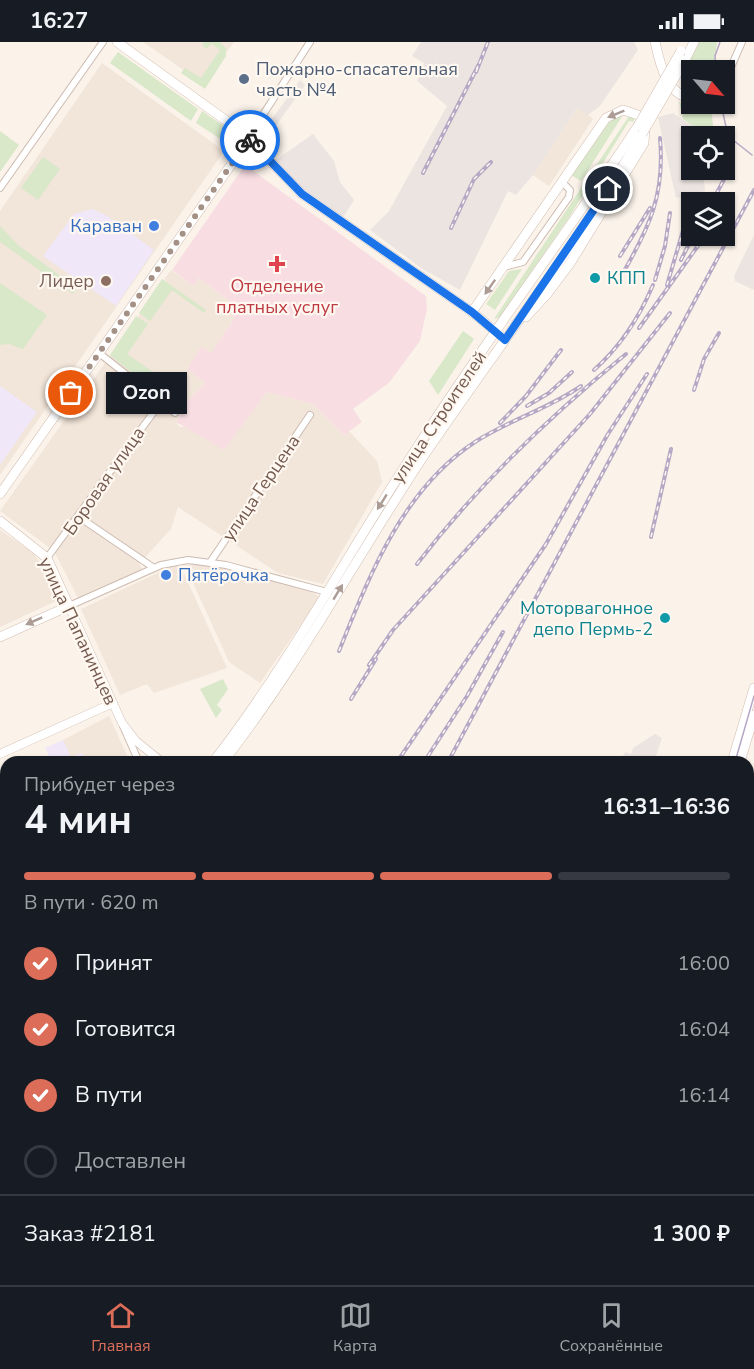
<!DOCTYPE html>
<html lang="ru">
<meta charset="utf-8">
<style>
body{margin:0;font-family:"Nunito Sans",sans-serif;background:#20242c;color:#f1f3f6;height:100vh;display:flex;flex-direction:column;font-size:22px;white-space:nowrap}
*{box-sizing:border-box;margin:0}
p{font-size:20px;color:#9ea1a6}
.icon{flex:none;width:33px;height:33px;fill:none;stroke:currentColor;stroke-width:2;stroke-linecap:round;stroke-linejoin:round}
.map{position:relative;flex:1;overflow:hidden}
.drawer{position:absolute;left:0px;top:714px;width:754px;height:530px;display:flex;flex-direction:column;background:#171b24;border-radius:18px 18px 0 0;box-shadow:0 2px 4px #0004}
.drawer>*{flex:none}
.needle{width:39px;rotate:118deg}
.buttons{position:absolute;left:681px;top:18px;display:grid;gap:12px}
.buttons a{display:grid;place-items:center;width:54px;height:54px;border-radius:0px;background:#171b24;box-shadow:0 2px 4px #0004;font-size:30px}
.pin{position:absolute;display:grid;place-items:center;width:51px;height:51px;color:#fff;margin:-26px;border:3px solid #fff;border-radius:50%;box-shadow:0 2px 6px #0007}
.courier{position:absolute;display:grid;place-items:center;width:60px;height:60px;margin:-30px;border:4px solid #1a73e8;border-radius:50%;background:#fff;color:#222;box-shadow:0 2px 8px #0007}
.bubble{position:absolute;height:42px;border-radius:0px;background:#171b24;box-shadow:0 2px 4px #0004;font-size:20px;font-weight:700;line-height:42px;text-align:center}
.summary em{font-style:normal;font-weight:700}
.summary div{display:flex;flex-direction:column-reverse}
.summary{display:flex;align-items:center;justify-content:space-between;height:102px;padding:0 24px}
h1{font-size:39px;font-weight:700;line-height:45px}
.bar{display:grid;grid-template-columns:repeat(4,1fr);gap:9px 6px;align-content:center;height:72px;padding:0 24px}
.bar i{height:8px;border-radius:4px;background:#363941}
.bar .on{background:#db6d59}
.bar p{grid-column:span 4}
.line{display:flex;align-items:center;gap:15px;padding:0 24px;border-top:2px solid #363941}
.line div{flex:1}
ol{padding:0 24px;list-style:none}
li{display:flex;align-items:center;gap:18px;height:66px}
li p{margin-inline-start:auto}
li .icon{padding:6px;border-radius:50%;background:#db6d59;color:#fff;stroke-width:4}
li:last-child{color:#9ea1a6}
li i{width:33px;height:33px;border:3px solid #363941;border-radius:50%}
.status{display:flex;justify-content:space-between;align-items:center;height:42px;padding:0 30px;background:#171b24;direction:ltr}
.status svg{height:16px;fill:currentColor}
.dock{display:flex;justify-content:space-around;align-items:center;height:84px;border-top:2px solid #363941;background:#171b24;font-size:16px;color:#9ea1a6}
.dock a{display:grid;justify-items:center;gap:3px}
.dock .on{color:#db6d59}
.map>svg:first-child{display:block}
</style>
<div class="status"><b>16:27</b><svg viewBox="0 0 49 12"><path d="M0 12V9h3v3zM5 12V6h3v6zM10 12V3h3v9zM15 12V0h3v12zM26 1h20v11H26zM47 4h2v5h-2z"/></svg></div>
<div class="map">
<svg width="754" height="1243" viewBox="0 0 754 1243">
<rect width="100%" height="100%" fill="#fbf3ea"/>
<g fill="#f2e5d9">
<polygon points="143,0 234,0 204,42"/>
<polygon points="102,21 224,109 0,433 0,169"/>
<polygon points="578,65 593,77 549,144 533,133"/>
<polygon points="171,228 193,244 199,236 230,259 234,277 211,311 187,326 207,341 187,360 176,380 180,385 244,379 267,350 313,362 344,393 349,389 377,419 382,440 323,542 278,531 178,465 171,487 139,522 143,528 79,558 54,509 0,469"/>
<polygon points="0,488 33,511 42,523 57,556 56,559 0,585"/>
<polygon points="179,521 227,626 154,651 147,642 120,653 81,567"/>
<polygon points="215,522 310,549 320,555 260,641 229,620 185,523"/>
<polygon points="109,674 130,720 86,720 82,711 71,716 63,698"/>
<polygon points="6,743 6,816 0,819 0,746"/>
</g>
<g fill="#ebe4e0">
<polygon points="421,0 634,0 638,8 600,64 588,73 577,66 533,133 516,153 508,149 460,248 421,226 370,188 389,169 447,64 417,39 424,21 412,14"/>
<polygon points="300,38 305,43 270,92 265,87"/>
<polygon points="673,71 707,94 692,94 692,128 703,128 705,149 676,156 658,75"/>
<polygon points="313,92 334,119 340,140 354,158 342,177 299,144 273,120"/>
<polygon points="754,193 754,248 735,239 734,234"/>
<polygon points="655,692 662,696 655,717 663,720 620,720 625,710 631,712 633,706"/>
<polygon points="748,998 754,999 754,1163 748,1162"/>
<polygon points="749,1181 754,1183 754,1243 637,1243 639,1238 748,1238"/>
</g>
<g fill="#f0e7f8">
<polygon points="92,167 106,173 154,208 116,264 43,214 74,172"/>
<polygon points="0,344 37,370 0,423"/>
<polygon points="63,698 71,715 82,711 86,720 48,720 51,718 45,706"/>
<polygon points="270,1238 576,1238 574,1243 270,1243"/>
</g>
<polygon fill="#f8dee3" points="245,123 426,254 427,267 420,299 389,341 353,367 362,380 344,393 313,362 267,350 224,408 176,380 187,360 206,341 187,327 201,305 211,311 234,277 230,259 199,236 193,244 172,228"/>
<g fill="#d8e8c9">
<polygon points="204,0 219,0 226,6 226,14 205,47 181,31 185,26 201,36 220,8 211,1 207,7 202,3"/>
<polygon points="699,0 717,0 714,28 694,28 687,22"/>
<polygon points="118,10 198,67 191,79 110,21"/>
<polygon points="679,60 695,65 711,62 714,94 707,94 683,77"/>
<polygon points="202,69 238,94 231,104 196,81"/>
<polygon points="623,73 581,139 571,133 608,79"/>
<polygon points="629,74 635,76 633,80 629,79 568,177 500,275 494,277"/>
<polygon points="0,89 19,103 0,130"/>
<polygon points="43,115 60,127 38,158 21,146"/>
<polygon points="0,184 18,203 77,246 73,252 0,200"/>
<polygon points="522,227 495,268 486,262 509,229"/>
<polygon points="162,237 206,268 204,271 172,248 150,279 139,271"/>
<polygon points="0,241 47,273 23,307 9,302 0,303"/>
<polygon points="136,274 148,282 127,312 159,334 150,345 110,313"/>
<polygon points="463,289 474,297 438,353 429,339"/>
<polygon points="223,637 228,647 217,663 222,668 216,676 200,647"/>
<polygon points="322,1238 407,1238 406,1243 339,1243"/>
</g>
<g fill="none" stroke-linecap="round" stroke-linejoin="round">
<g stroke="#cdbbb1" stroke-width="8">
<g id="minor">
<polyline points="724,41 742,0"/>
<polyline points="248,96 310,0"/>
<polyline points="0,146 103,0"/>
<polyline points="504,225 523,220 569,155 570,148 562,140"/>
<polyline points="99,311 175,371"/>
<polyline points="79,475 154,526"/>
<polyline points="47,516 161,360"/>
<polyline points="211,519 310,373"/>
<polyline points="69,564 161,523 188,518 226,523 327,550"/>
<polyline points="123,684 139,720"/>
<polyline points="145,720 156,715"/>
<polyline points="0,832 6,829"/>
<polyline points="0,881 6,884"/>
<polyline points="0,888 6,896"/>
<polyline points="748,1174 754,1175"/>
<polyline points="0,1176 6,1169"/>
<polyline points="0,1184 6,1178"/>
<polyline points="83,1243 87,1238"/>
<polyline points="92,1243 95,1238"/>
</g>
</g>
<g stroke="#cdbbb1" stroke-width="9">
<g id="tertiary">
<polyline points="69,564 122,681 136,699 162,720"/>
<polyline points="0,712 113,661"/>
</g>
</g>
<g stroke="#d2bdb1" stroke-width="10">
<g id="secondary">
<polyline points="117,0 242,90 302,152 472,270 500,293"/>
<path d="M655 0C660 22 666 52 692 57"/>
<polyline points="685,18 694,0"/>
<polyline points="472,270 606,76 623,68 638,73 645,84 644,101 571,220 547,252 526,275"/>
<polyline points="0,452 238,113 248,96"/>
<polyline points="0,479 47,516 69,564 0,595"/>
<path d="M213 720C291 620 350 507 420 401 489 293 568 191 638 84"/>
<path d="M223 720C299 623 357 514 425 412 497 306 577 203 642 92"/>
<polyline points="732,720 754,646"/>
<polyline points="740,720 754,673"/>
<polyline points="0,974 6,963"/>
<polyline points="0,993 6,983"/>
<polyline points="579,1243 581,1238"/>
<polyline points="587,1243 589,1238"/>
</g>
</g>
<use href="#minor" stroke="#fff" stroke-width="6"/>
<use href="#tertiary" stroke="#fff" stroke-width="8"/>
<use href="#secondary" stroke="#fff" stroke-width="9"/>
<g stroke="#b6a8c5" stroke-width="1.5">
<polyline points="716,28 715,14 720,0"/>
<polyline points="721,62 728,94 752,113"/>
<polyline points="735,720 754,654"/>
<polyline points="208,1243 208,1238"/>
<polyline points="582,1243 583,1238"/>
</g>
<g stroke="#b6a8c5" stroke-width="4">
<g id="rail">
<polyline points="476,30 488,0"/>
<polyline points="423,131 478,24"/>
<polyline points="712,160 730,126"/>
<polyline points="451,186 474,137 491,120"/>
<polyline points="620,214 650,166"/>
<polyline points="681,218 693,194"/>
<path d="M623 231C650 184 665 152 660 96"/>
<polyline points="655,238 665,204 670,171"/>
<polyline points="667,243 687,175"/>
<polyline points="639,286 705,194"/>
<path d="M594 328C621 304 639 276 653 243"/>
<polyline points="694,348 704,317 719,291"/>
<polyline points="527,364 549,351 572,330"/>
<polyline points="500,381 526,354 561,308"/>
<polyline points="651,495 671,407"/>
<path d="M417 522C477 444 550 374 626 312"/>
<path d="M339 609C370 532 403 447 475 400 509 378 548 367 581 344"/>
<polyline points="369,623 393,588 590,372 670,271"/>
<polyline points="351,657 376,617"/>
<polyline points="428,714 467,654 503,590"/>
<polyline points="397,720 546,502 608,392 647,332"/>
<polyline points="448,720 754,148"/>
<polyline points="589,720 593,717"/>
<polyline points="245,1238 246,1243"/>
<polyline points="32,1243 36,1238"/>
</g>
</g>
<use href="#rail" stroke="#fef8f1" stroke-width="1.5" stroke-dasharray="4.5" stroke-linecap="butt"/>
<g stroke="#d2bdb1" stroke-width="10" stroke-linecap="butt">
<g id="secondary-bridge">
<polyline points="638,84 681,9"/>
<polyline points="642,92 685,18"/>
</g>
</g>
<use href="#secondary-bridge" stroke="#fff" stroke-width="9"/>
</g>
<defs><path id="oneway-solid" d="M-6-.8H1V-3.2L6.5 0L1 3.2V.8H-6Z" transform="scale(1.5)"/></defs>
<g fill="#ac9c95">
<use href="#oneway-solid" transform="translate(616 72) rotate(158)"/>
<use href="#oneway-solid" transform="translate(490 245) rotate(125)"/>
<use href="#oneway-solid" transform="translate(382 460) rotate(122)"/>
<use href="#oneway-solid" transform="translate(338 550) rotate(-59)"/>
<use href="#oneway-solid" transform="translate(34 579) rotate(156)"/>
</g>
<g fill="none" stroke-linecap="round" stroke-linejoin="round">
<polyline stroke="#a49085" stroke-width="6" stroke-dasharray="0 10.8" points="71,351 238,113 248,96 250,98"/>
<polyline stroke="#1a73e8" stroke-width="8" points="250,98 302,152 472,270 505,298 608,147"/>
</g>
<circle fill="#5c6f8a" stroke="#fef8f1" stroke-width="2" cx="244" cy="37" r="6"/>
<g fill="#3f7fe0" stroke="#fef8f1" stroke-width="2">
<circle cx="154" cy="184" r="6"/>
<circle cx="166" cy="533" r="6"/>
</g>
<path fill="#e0444e" stroke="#fef8f1" stroke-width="2" d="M274 213h6v6h6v6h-6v6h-6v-6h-6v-6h6z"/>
<g fill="#0f9aa8" stroke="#fef8f1" stroke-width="2">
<circle cx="595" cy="236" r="6"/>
<circle cx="665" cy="576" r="6"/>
</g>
<circle fill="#8d6e63" stroke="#fef8f1" stroke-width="2" cx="106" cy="239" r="6"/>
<g text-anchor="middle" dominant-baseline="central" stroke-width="4.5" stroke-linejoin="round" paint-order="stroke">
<g font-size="18" fill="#4e5e75" stroke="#fef8f1" text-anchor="start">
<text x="256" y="27">Пожарно-спасательная<tspan x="256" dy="21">часть №4</tspan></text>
</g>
<g font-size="18" fill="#366cbe" stroke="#fef8f1" text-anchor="end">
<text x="142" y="184">Караван</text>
<text x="178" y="533" text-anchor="start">Пятёрочка</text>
</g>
<g font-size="18" fill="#0d838f" stroke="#fef8f1" text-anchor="start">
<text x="607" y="236">КПП</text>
<text x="653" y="566" text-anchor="end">Моторвагонное<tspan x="653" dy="21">депо Пермь-2</tspan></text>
</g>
<g font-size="18" fill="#785e54" stroke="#fef8f1" text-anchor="end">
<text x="94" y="239">Лидер</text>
</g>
<g font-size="18" fill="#be3a42" stroke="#fef8f1">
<text x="277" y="244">Отделение<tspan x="277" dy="21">платных услуг</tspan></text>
</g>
<g font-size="18" fill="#755a4f" stroke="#fef8f1">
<text transform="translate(439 375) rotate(-56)">улица Строителей</text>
<text transform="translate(104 439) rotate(-55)">Боровая улица</text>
<text transform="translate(261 446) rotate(-56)">улица Герцена</text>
<text transform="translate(78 589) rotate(65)">улица Папанинцев</text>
</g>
</g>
</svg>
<div class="buttons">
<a><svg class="needle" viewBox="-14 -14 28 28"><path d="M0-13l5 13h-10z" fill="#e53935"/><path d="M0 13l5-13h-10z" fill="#9ea1a6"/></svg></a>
<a><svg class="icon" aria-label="locate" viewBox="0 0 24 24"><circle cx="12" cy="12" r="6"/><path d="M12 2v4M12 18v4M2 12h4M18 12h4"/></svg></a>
<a><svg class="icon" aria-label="layers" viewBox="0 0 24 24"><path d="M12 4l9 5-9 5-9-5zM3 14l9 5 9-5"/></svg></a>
</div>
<div class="pin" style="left:71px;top:351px;background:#ea580c"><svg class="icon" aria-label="bag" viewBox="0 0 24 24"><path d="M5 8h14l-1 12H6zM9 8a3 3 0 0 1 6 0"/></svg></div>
<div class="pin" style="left:608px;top:147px;background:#1f2937"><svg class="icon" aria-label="home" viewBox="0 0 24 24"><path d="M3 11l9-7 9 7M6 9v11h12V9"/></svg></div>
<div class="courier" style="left:250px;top:98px"><svg class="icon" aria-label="bike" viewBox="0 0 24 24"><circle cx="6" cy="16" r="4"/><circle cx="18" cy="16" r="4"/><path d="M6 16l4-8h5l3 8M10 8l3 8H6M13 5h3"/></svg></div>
<div class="bubble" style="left:106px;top:330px;width:81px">Ozon</div>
<section class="drawer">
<div class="summary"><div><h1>4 мин</h1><p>Прибудет через</p></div><em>16:31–16:36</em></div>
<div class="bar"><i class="on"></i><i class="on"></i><i class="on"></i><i></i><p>В пути · 620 m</p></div>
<ol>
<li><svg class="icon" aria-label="check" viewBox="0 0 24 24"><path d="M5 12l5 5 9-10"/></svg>Принят<p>16:00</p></li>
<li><svg class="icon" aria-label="check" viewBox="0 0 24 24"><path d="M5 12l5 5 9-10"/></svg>Готовится<p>16:04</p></li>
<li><svg class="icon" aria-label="check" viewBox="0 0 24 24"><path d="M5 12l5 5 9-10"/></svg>В пути<p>16:14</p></li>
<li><i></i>Доставлен</li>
</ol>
<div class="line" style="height:78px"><div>Заказ #2181</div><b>1 300 ₽</b></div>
</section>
</div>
<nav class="dock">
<a class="on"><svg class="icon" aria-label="home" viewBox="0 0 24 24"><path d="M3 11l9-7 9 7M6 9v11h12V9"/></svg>Главная</a>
<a><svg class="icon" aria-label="map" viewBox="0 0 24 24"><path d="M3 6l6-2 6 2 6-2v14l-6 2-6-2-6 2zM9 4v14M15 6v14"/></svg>Карта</a>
<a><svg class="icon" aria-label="saved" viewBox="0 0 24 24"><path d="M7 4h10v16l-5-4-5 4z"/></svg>Сохранённые</a>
</nav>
